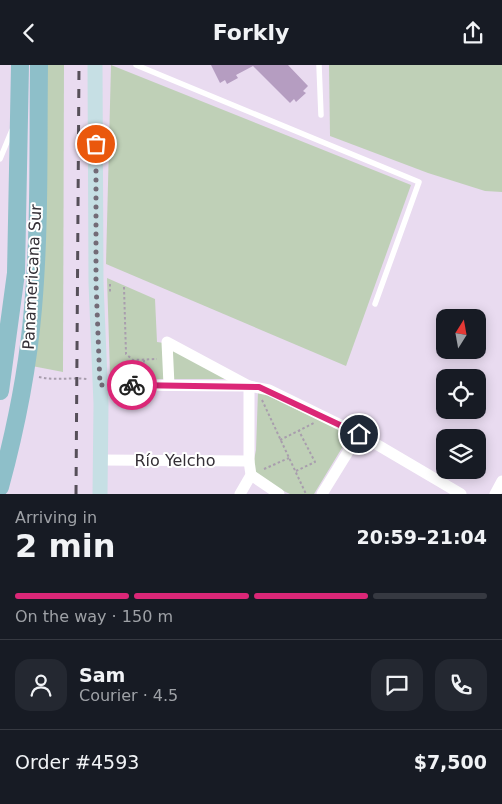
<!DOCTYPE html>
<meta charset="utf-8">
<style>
body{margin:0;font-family:"DejaVu Sans",sans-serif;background:#242831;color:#f1f3f6;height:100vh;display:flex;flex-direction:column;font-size:19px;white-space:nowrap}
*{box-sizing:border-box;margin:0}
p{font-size:16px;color:#9ea1a6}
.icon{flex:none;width:28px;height:28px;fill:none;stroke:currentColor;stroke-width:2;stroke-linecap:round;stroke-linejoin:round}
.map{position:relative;height:429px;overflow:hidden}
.drawer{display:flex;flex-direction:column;background:#171b24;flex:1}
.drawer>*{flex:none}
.needle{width:32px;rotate:11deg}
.tools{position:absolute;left:436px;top:244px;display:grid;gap:10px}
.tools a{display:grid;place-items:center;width:50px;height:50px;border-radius:10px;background:#171b24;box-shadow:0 2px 12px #0003;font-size:25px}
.pin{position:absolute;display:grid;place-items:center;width:42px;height:42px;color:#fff;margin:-21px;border:2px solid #fff;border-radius:50%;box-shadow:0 1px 5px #0007}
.courier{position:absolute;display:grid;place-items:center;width:50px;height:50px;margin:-25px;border:4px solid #db2777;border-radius:50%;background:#fff;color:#222;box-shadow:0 1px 6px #0007}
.headline em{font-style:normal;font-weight:700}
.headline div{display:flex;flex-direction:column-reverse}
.headline{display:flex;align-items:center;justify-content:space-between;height:85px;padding:0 15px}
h1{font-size:32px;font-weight:700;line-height:38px}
.bar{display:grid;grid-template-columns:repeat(4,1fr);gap:8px 5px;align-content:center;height:60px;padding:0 15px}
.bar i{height:6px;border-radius:4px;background:#363941}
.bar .selected{background:#db2777}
.bar p{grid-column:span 4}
.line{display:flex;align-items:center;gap:12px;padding:0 15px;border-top:1px solid #363941}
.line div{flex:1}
.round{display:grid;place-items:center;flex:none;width:52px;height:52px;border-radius:15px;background:#242831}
header{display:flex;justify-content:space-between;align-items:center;height:65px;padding:0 15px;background:#171b24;font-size:22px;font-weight:700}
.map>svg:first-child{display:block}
</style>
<header><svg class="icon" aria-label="back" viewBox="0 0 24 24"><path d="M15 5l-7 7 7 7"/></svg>Forkly<svg class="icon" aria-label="share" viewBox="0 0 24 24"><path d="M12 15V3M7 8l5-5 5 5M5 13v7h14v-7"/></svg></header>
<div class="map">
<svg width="502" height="429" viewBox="0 0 502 429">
<rect width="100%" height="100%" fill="#e9dbf0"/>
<g fill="#bfd0b7">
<polygon points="47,0 64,0 63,307 32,301"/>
<polygon points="111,0 411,120 346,301 106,199"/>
<polygon points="329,0 502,0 502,127 485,126 428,108 330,71"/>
<polygon points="107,213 155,234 157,277 164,278 165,314 120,314 114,313 110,309"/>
<polygon points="169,280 233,314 171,314"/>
<polygon points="258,326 346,368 348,373 314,429 290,429 251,410 256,385"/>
</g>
<polygon fill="#b59dc1" points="211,0 288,0 308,21 303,26 306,28 296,37 294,34 290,38 253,1 236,10 238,13 227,19 225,15 220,18"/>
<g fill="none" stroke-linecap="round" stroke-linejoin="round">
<g stroke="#a89dad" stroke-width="2" stroke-dasharray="2.5 2.5" stroke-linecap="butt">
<polyline points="110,219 110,227"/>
<polyline points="124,222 126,289 133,295 157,294"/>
<polyline points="144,295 144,310"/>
<path d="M39 312C55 316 71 312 87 314"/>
<polyline points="262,335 306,429"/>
<polyline points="280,375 314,358"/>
<polyline points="264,404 289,393"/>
<polyline points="296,406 315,397 299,366"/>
</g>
<g stroke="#fff" stroke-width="5.5">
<polyline points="136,0 419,117 375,239"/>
<polyline points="319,0 321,50"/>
<polyline points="0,94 12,65"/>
</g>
<g stroke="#fff" stroke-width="11">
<polyline points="100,320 249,321 269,325 359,369 461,429"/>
<polyline points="169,320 167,277 249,321 249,396 251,410 240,429"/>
<polyline points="101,395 249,396"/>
<polyline points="251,410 279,429"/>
<polyline points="322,429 359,369"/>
<polyline points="495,429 502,416"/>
</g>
<polyline stroke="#c6dfe4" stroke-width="15" points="95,0 96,218 101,339 100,429"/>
<g stroke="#8ebfc9" stroke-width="18">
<polyline points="0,326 16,208 20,0"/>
<path d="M0 422C16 363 28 303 33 243 40 162 38 81 39 0"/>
</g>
<polyline stroke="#564f59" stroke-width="3" stroke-dasharray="9 9" stroke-linecap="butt" points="76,429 79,0"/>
</g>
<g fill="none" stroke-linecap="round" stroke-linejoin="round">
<polyline stroke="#736b77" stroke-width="5" stroke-dasharray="0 9" points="96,79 96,218 100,320 132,320"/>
<polyline stroke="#db2777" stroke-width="6" points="132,320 259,322 359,369"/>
</g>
<g text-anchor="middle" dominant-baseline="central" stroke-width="4" stroke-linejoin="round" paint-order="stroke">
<g font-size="16" fill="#342f36" stroke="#fff">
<text transform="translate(32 212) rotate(-87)">Panamericana Sur</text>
<text x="175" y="395">Río Yelcho</text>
</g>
</g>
</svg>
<div class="tools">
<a><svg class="needle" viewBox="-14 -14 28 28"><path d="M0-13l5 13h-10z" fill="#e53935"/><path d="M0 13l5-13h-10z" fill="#9ea1a6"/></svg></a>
<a><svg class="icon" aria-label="locate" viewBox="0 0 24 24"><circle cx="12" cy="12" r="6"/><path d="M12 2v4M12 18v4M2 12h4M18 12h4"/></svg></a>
<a><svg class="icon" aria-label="layers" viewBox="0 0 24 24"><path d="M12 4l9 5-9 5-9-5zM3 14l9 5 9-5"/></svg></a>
</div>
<div class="pin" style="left:96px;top:79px;background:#ea580c"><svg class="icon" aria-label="bag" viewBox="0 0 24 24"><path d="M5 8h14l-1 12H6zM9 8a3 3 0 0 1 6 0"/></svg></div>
<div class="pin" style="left:359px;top:369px;background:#1f2937"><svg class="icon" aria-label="home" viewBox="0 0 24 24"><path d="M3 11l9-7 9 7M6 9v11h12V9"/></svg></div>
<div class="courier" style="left:132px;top:320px"><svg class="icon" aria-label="bike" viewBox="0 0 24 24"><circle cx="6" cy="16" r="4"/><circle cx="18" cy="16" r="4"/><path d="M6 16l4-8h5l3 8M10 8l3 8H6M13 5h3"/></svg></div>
</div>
<section class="drawer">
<div class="headline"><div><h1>2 min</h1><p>Arriving in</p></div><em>20:59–21:04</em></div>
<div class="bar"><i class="selected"></i><i class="selected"></i><i class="selected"></i><i></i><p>On the way · 150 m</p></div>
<div class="line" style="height:90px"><a class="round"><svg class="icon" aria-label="person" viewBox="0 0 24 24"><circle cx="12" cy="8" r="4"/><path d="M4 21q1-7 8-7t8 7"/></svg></a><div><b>Sam</b><p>Courier · 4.5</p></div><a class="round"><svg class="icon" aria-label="chat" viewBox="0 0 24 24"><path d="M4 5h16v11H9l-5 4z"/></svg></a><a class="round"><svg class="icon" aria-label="phone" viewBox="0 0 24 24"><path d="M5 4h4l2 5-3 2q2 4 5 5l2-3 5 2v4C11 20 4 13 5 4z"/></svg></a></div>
<div class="line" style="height:65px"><div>Order #4593</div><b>$7,500</b></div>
</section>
